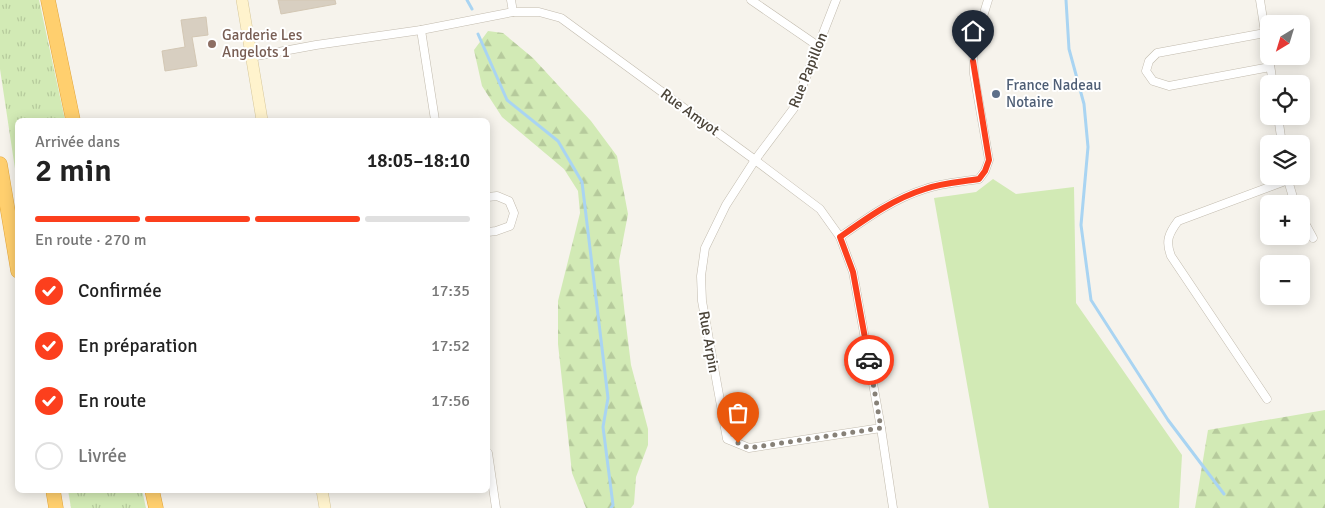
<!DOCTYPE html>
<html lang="fr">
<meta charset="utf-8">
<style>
body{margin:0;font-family:Signika,sans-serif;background:#f2f2f2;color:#222;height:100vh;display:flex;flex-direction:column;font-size:19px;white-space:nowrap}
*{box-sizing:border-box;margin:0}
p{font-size:16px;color:#767676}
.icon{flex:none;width:28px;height:28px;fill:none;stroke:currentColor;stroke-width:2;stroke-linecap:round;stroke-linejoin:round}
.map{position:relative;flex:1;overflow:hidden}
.panel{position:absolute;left:15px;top:118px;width:475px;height:375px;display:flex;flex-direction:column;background:#fff;border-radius:8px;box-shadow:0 2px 12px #0003}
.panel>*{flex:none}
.needle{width:32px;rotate:218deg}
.buttons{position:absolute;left:1260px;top:15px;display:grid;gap:10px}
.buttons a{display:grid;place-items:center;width:50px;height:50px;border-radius:8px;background:#fff;box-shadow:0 2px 12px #0003;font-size:25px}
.pin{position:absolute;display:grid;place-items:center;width:42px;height:42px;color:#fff;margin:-51px -21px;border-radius:50% 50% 50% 0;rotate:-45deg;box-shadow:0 0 5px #0007}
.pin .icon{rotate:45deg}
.courier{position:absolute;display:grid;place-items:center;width:50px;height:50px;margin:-25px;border:4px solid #fc3f1d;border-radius:50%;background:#fff;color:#222;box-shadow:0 1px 6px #0007}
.summary em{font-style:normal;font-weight:600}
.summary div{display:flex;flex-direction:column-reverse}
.summary{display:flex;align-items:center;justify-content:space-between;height:85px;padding:0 20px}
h1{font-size:32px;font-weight:600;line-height:38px}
.bar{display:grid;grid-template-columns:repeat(4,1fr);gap:8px 5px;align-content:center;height:60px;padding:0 20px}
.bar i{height:6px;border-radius:4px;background:#e0e0e0}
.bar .current{background:#fc3f1d}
.bar p{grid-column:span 4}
ol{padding:0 20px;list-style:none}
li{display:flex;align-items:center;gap:15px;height:55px}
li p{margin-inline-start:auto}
li .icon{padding:5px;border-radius:50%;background:#fc3f1d;color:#fff;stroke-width:4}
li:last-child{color:#767676}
li i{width:28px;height:28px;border:2px solid #e0e0e0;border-radius:50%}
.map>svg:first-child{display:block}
</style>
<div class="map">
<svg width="1325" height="508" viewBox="0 0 1325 508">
<defs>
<pattern id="grass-tufts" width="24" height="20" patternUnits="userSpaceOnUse" patternTransform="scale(1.25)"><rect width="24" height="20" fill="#d2eab5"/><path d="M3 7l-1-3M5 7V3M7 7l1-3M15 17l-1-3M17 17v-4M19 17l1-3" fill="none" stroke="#b6ca9c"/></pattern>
<pattern id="forest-firs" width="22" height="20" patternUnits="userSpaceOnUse" patternTransform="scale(1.25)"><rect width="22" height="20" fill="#d2eab5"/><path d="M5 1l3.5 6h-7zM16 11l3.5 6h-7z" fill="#b6ca9c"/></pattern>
</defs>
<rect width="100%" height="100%" fill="#f6f3ec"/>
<g fill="url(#grass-tufts)">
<polygon points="0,0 39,0 65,120 18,120 17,182 0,69"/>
<polygon points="68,490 142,490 146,508 71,508"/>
</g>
<g fill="url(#forest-firs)">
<polygon points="488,31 503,33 533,58 591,121 617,156 628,214 619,261 625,316 631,365 648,429 648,445 636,477 634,504 631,508 586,508 572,473 558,344 558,301 580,213 578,191 564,169 502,117 482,86 474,50"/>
<polygon points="1325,410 1325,508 1195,508 1208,430"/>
</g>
<polygon fill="#d2eab5" points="993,179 1016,194 1074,187 1076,303 1182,455 1179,508 989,508 934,198 976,192"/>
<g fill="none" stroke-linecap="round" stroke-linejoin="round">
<g stroke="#a9d4f2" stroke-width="3">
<polyline points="467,0 472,9"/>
<polyline points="1066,0 1069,49 1084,104 1088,147 1081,225 1091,300 1168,420 1224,494"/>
<polyline points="478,34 507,100 558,141 582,182 608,398 603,427 613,505 611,508"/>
</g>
</g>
<g fill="#d8cfc1" stroke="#d3c7b4">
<polygon points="278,0 335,0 336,4 281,14"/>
<polygon points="206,17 208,35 192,37 197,66 165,71 162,51 185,47 181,20"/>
</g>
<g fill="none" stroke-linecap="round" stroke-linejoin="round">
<g stroke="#c2bbae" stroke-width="9">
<g id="street">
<polyline points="511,0 513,12"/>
<polyline points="751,0 818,46"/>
<polyline points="836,0 794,108 755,160 726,205 705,248 701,276 702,301 727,439 749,448 881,428"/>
<polyline points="1260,0 1273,84"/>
<polyline points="421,30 435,120"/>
<polyline points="1265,33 1157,53 1149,61 1146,71 1153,81 1169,86 1270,67"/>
<polyline points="251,57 316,45 421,30 513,12 539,12 561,18 755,160 820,209 840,237 853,272 881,428 893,508"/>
<polyline points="1278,116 1282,144"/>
<polyline points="1287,177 1295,204"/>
<polyline points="488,197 497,196 509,201 514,213 510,226 496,231 488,232"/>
<polyline points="1301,216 1313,238"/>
<path d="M840 237C867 218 893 199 925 189 942 183 961 182 979 179L985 171 989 160 974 74 973 49 988 0"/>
<path d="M1267 399 1171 256C1165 241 1169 233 1178 221L1288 180"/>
<polyline points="488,453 496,508"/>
</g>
</g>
<g stroke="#d6c79b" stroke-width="12">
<g id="secondary">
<polyline points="242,0 262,120"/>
<polyline points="322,490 325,508"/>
</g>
</g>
<g stroke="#e0a43c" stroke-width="15">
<g id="highway">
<polyline points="48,0 73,120"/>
<polyline points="0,164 18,271"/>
<polyline points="53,490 56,508"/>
<polyline points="152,490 156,508"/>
</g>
</g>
<use href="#street" stroke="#fff" stroke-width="8"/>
<use href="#secondary" stroke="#fff3cd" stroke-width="11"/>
<use href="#highway" stroke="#ffcf6e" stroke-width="14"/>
</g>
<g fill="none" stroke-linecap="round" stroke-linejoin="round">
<polyline stroke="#878178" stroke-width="5" stroke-dasharray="0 9" points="738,443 749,448 881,428 869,360"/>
<path stroke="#fc3f1d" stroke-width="6" d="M869 360 853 272 840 237C867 218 893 199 925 189 942 183 961 182 979 179L985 171 989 160 973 61"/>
</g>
<circle fill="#8d6e63" stroke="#fff" stroke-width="2" cx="212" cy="44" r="5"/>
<circle fill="#5c6f8a" stroke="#fff" stroke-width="2" cx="996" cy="94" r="5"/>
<g text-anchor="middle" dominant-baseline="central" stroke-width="4" stroke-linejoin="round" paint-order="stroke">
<g font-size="15" fill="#785e54" stroke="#fff" text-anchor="start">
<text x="222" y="35">Garderie Les<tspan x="222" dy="17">Angelots 1</tspan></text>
</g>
<g font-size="15" fill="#4b4439" stroke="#fff">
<text transform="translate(808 70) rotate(-68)">Rue Papillon</text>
<text transform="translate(690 112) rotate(36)">Rue Amyot</text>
<text transform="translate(709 342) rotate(80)">Rue Arpin</text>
</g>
<g font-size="15" fill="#4e5e75" stroke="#fff" text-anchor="start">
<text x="1006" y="85">France Nadeau<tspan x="1006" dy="17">Notaire</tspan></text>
</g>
</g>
</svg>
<div class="buttons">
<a><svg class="needle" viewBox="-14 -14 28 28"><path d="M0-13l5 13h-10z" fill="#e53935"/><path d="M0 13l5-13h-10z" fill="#767676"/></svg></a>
<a><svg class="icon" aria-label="locate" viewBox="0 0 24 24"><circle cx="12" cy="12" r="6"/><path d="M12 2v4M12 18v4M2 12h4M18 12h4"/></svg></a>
<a><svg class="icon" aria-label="layers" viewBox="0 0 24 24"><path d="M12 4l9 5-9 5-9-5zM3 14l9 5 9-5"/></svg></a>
<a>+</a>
<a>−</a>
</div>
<div class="pin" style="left:738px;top:443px;background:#ea580c"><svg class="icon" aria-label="bag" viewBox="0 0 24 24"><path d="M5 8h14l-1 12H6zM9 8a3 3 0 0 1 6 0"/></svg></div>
<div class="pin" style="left:973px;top:61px;background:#1f2937"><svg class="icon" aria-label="home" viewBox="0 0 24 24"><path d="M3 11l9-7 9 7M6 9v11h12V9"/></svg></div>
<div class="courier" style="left:869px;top:360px"><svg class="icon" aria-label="car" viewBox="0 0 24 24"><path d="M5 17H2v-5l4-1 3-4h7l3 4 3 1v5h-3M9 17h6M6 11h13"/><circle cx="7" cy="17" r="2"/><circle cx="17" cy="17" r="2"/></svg></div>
<section class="panel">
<div class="summary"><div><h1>2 min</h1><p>Arrivée dans</p></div><em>18:05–18:10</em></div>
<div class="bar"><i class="current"></i><i class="current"></i><i class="current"></i><i></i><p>En route · 270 m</p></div>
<ol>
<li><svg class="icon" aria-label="check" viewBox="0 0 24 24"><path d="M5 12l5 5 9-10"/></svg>Confirmée<p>17:35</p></li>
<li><svg class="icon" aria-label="check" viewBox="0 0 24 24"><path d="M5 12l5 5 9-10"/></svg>En préparation<p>17:52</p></li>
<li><svg class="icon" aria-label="check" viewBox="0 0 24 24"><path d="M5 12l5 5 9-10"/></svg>En route<p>17:56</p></li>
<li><i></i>Livrée</li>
</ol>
</section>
</div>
